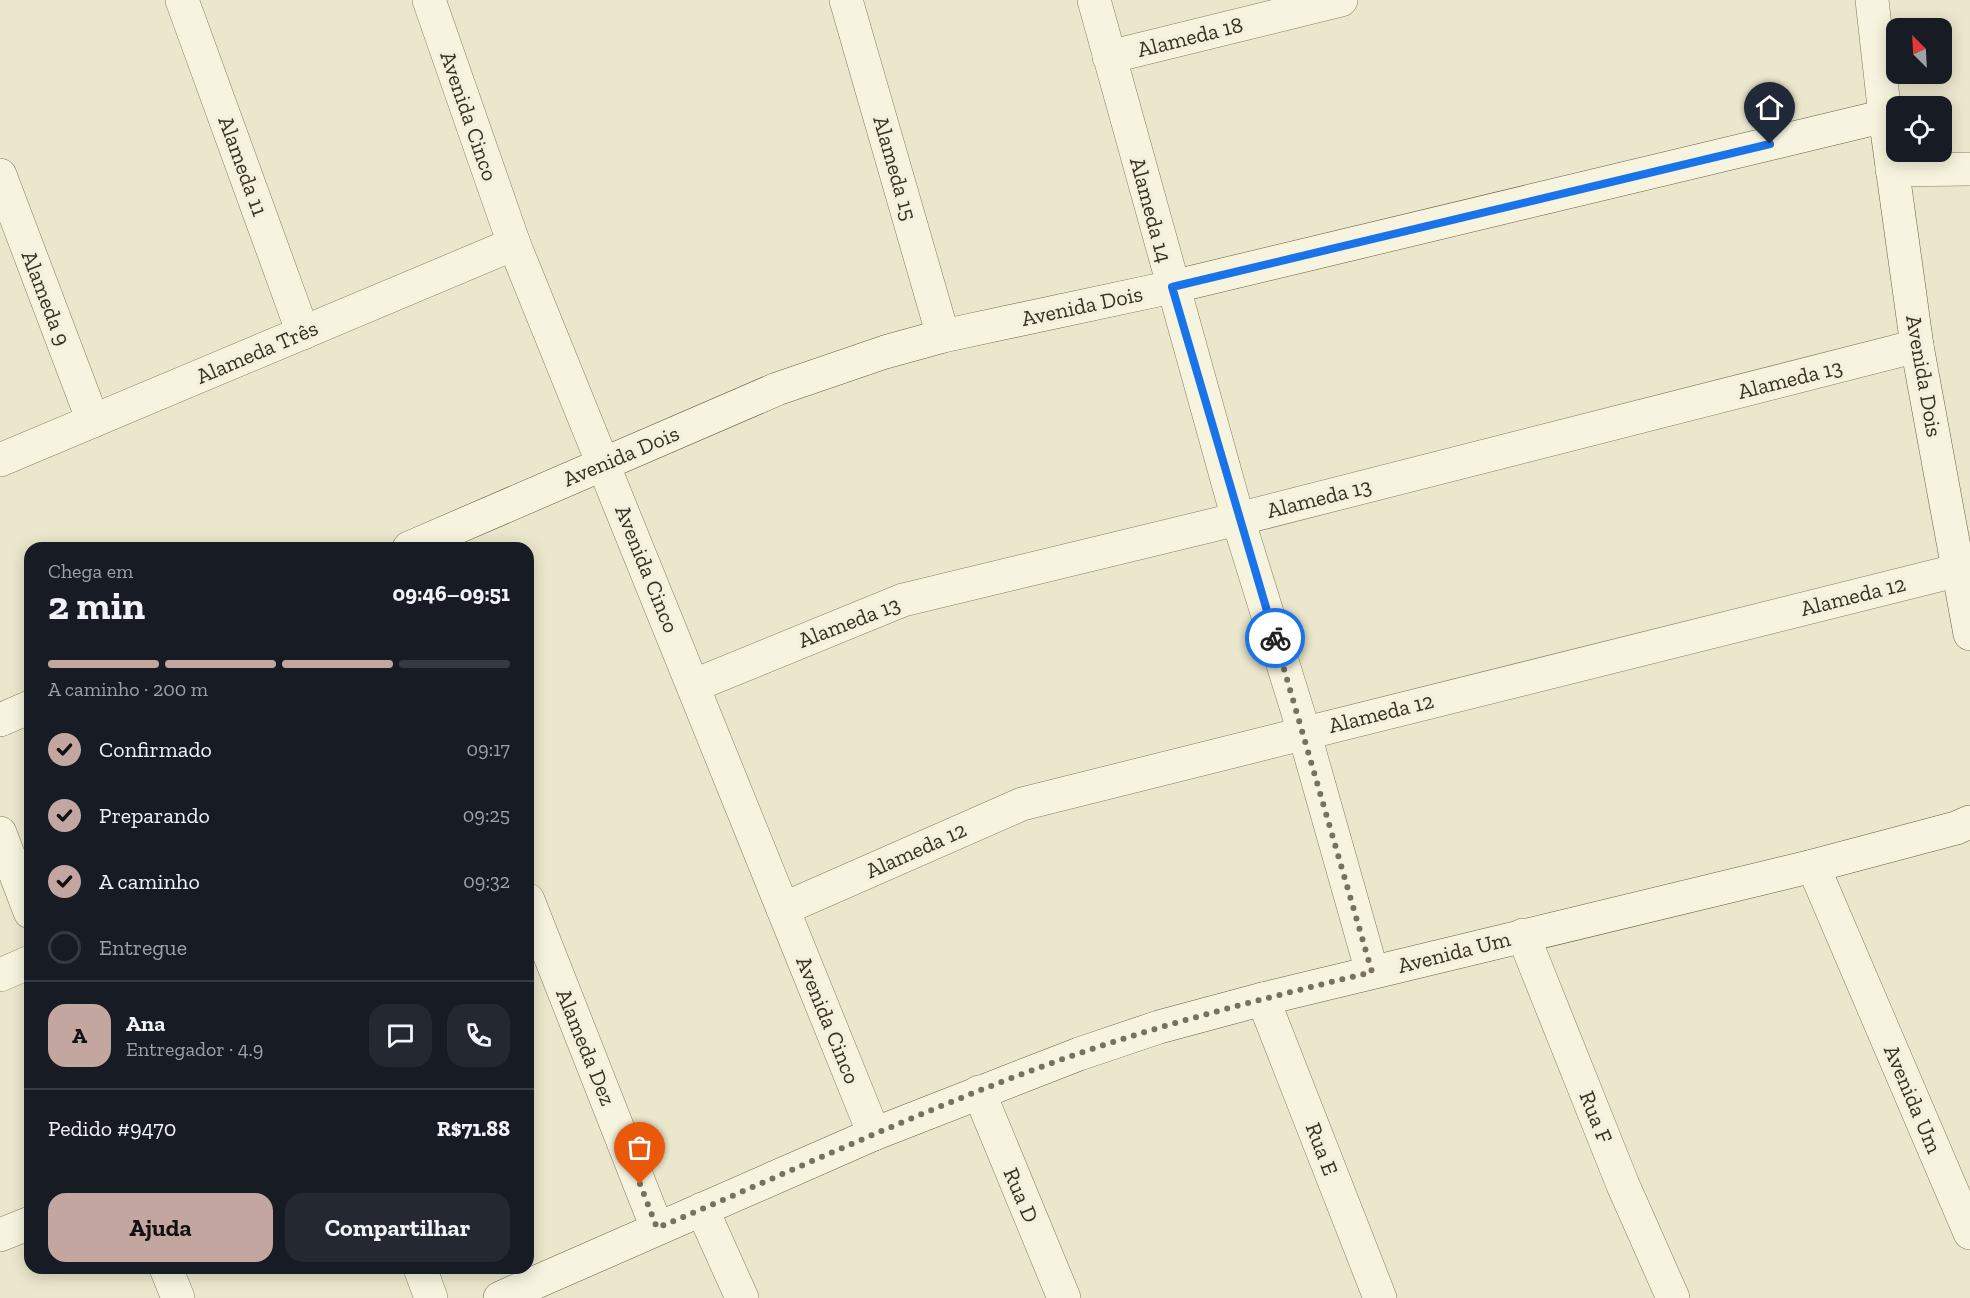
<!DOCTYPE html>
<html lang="pt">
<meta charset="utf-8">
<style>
body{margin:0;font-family:"Zilla Slab",serif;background:#242831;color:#f1f3f6;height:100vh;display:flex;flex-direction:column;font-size:22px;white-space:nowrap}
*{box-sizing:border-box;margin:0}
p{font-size:20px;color:#9ea1a6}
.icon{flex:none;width:33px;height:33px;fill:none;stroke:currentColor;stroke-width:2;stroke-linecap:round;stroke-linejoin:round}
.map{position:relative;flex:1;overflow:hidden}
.side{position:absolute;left:24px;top:542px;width:510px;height:732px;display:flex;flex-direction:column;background:#171b24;border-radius:18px;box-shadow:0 3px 15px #0003}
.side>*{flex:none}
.needle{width:39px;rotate:336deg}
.fabs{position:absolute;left:1886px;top:18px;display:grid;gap:12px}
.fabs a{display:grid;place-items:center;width:66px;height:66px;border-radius:12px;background:#171b24;box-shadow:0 3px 15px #0003;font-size:30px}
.pin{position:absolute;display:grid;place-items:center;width:51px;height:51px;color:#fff;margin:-62px -26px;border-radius:50% 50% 50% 0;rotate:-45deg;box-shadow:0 0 6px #0007}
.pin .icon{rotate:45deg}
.courier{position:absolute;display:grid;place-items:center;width:60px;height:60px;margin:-30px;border:4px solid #1a73e8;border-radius:50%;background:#fff;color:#222;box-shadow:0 2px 8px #0007}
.summary em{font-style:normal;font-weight:800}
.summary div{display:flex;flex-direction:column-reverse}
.summary{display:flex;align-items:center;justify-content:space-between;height:102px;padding:0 24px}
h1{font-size:39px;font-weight:800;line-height:45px}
.bar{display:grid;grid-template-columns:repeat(4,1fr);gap:9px 6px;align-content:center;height:72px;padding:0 24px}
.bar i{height:8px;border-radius:4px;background:#363941}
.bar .active{background:#c4a6a0}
.bar p{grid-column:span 4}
.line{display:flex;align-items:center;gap:15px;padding:0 24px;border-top:2px solid #363941}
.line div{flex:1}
.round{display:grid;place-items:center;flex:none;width:63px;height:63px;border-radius:18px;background:#242831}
ol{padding:0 24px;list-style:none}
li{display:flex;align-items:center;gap:18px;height:66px}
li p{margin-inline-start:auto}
li .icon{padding:6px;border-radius:50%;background:#c4a6a0;color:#111;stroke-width:4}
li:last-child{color:#9ea1a6}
li i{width:33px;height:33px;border:3px solid #363941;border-radius:50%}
.primary-button{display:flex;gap:12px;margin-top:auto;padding:12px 24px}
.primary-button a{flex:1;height:69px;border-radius:18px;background:#c4a6a0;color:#111;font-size:24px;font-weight:800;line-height:69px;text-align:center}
.primary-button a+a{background:#242831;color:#f1f3f6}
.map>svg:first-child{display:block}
</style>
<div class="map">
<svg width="1970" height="1298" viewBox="0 0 1970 1298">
<rect width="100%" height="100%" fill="#ebe7cc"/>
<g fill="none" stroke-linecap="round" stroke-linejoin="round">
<g stroke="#867b61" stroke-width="34">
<g id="street">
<polyline points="182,0 303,333"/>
<polyline points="429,0 514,244 874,1134"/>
<polyline points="846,0 943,336"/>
<polyline points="1094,0 1238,519 1304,732 1372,972"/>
<polyline points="1872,0 1885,116"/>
<polyline points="1109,57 1341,0"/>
<polyline points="1892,170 1970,169"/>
<polyline points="0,175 93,421"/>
<polyline points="0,460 514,244"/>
<polyline points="695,685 903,600 1238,519 1917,346"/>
<polyline points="0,833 30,912"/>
<polyline points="1813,866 1970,1233"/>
<polyline points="528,900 657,1228"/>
<polyline points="783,909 1022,804 1959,570"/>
<polyline points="1523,935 1623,1185 1673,1298"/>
<polyline points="0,975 30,962"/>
<polyline points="1263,999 1380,1298"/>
<polyline points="979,1092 1064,1298"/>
<polyline points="702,1209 742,1298"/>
<polyline points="0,1235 30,1223"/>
<polyline points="166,1268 178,1298"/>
<polyline points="420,1268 431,1298"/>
</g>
</g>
<g stroke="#685d44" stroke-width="34">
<g id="secondary">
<polyline points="409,548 777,389 885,352 943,336 1172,287 1885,116 1917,346 1970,634"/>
<polyline points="0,720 30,707"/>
<polyline points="500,1298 874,1134 1079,1054 1159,1027 1263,999 1813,866 1956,828 1970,822"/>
</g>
</g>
<use href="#street" stroke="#f6f3de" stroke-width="33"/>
<use href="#secondary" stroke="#f6f3de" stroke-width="33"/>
</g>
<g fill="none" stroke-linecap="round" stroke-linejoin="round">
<path stroke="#77715e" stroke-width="6" stroke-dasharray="0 10.8" d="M640 1184 657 1228C798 1169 936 1103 1080 1053 1176 1020 1274 996 1372 972L1275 638"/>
<polyline stroke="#1a73e8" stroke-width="8" points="1275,638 1172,287 1770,144"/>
</g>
<g text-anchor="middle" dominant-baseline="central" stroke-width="6" stroke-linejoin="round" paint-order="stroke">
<g font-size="22" fill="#383123" stroke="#f3f0db">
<text transform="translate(1190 37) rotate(-14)">Alameda 18</text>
<text transform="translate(469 116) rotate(71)">Avenida Cinco</text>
<text transform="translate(243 166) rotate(70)">Alameda 11</text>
<text transform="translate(895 168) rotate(74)">Alameda 15</text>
<text transform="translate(1151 210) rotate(75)">Alameda 14</text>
<text transform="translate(46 298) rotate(69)">Alameda 9</text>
<text transform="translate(1082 306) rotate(-12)">Avenida Dois</text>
<text transform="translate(257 352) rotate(-23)">Alameda Três</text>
<text transform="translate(1924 376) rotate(80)">Avenida Dois</text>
<text transform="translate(1790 379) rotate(-14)">Alameda 13</text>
<text transform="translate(621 456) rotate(-23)">Avenida Dois</text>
<text transform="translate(1319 498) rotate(-14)">Alameda 13</text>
<text transform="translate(647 569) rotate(68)">Avenida Cinco</text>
<text transform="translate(1853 596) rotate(-14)">Alameda 12</text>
<text transform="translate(849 622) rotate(-21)">Alameda 13</text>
<text transform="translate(1381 713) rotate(-14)">Alameda 12</text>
<text transform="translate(916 850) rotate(-24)">Alameda 12</text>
<text transform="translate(1454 952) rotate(-14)">Avenida Um</text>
<text transform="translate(828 1020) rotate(68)">Avenida Cinco</text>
<text transform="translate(586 1047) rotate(68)">Alameda Dez</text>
<text transform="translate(1913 1099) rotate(67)">Avenida Um</text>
<text transform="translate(1596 1117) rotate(68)">Rua F</text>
<text transform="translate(1322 1149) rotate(69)">Rua E</text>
<text transform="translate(1021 1195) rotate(67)">Rua D</text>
</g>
</g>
</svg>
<div class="fabs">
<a><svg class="needle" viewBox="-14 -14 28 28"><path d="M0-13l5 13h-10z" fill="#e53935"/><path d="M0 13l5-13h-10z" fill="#9ea1a6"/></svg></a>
<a><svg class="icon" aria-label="locate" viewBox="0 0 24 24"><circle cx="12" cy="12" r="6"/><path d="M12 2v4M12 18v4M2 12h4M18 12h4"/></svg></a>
</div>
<div class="pin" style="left:640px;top:1184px;background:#ea580c"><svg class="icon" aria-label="bag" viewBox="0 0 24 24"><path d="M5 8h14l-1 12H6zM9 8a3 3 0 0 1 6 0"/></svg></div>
<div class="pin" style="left:1770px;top:144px;background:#1f2937"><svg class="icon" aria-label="home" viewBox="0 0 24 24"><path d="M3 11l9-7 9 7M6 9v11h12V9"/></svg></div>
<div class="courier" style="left:1275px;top:638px"><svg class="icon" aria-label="bike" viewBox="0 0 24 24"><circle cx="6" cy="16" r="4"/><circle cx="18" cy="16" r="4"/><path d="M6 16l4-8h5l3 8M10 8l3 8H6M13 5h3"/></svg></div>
<section class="side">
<div class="summary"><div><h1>2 min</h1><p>Chega em</p></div><em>09:46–09:51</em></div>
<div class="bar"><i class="active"></i><i class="active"></i><i class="active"></i><i></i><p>A caminho · 200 m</p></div>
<ol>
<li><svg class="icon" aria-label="check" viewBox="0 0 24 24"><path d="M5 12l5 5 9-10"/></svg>Confirmado<p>09:17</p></li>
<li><svg class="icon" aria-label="check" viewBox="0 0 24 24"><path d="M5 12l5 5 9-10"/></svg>Preparando<p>09:25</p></li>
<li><svg class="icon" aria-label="check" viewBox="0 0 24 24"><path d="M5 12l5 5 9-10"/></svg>A caminho<p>09:32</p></li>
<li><i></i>Entregue</li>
</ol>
<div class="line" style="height:108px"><b class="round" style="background:#c4a6a0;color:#111">A</b><div><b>Ana</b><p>Entregador · 4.9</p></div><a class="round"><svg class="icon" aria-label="chat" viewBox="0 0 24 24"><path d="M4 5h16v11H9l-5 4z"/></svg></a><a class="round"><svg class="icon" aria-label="phone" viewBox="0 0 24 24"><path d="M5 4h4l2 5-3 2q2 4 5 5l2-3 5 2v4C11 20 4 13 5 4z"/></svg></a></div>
<div class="line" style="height:78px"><div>Pedido #9470</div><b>R$71.88</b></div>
<div class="primary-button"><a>Ajuda</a><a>Compartilhar</a></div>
</section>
</div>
